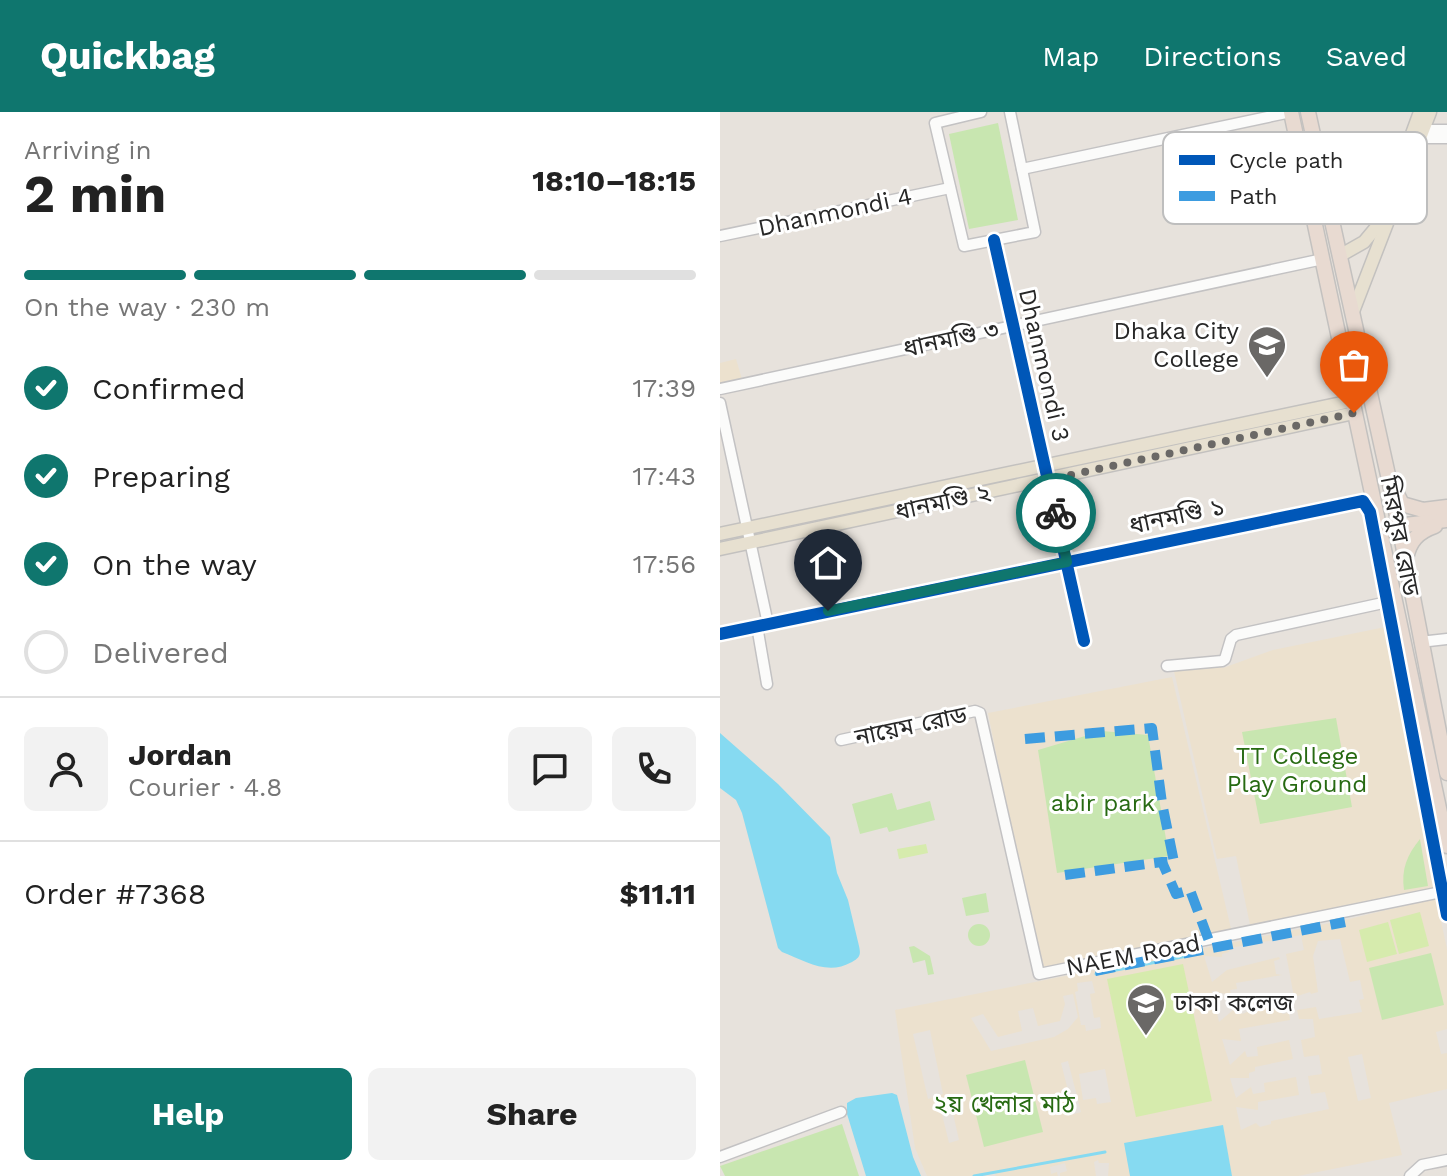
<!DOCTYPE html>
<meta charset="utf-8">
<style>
body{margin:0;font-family:"Work Sans","Noto Sans Bengali",sans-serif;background:#f2f2f2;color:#222;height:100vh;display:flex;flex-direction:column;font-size:30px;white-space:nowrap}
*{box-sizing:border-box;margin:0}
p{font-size:26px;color:#767676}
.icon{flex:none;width:44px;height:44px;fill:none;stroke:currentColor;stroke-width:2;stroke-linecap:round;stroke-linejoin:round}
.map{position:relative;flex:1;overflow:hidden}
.panel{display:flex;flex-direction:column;background:#fff;width:720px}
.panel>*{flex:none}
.pin{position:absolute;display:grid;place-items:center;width:68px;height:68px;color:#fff;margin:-82px -34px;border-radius:50% 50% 50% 0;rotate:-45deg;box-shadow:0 0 8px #0007}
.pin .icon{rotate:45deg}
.courier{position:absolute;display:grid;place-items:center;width:80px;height:80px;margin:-40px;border:6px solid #0f766e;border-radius:50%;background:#fff;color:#222;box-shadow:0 2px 10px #0007}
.summary em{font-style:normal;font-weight:700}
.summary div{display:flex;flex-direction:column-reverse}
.summary{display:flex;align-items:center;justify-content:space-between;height:136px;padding:0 24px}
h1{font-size:52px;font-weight:700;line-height:60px}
.bar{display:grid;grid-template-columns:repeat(4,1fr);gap:12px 8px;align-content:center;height:96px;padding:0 24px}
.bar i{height:10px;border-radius:6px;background:#e0e0e0}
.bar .active{background:#0f766e}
.bar p{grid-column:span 4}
.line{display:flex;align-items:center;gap:20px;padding:0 24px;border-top:2px solid #e0e0e0}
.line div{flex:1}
.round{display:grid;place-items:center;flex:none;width:84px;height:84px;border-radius:12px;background:#f2f2f2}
ol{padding:0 24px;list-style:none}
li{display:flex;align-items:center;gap:24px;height:88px}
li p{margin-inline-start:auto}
li .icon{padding:8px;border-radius:50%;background:#0f766e;color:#fff;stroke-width:4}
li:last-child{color:#767676}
li i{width:44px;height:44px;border:4px solid #e0e0e0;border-radius:50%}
.button{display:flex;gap:16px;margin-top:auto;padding:16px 24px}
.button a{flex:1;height:92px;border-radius:12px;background:#0f766e;color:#fff;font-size:32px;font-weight:700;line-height:92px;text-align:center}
.button a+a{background:#f2f2f2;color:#222}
header{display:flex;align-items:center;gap:48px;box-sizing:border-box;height:112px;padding:0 40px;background:#0f766e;color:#fff}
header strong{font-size:38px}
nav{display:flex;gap:44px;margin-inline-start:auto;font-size:28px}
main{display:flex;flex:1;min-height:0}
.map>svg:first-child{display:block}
</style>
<header>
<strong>Quickbag</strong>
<nav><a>Map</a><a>Directions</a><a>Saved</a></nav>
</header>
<main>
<section class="panel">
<div class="summary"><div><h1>2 min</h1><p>Arriving in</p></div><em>18:10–18:15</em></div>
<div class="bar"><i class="active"></i><i class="active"></i><i class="active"></i><i></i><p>On the way · 230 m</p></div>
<ol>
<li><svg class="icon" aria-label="check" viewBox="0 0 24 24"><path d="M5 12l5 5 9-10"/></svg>Confirmed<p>17:39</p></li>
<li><svg class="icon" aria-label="check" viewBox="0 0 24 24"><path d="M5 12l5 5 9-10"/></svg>Preparing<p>17:43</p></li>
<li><svg class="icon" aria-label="check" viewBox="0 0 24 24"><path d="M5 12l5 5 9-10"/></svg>On the way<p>17:56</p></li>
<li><i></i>Delivered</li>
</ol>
<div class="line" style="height:144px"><a class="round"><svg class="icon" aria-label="person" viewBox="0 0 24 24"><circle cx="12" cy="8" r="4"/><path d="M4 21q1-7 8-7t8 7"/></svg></a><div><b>Jordan</b><p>Courier · 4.8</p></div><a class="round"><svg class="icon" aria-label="chat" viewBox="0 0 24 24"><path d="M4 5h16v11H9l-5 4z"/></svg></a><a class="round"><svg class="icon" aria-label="phone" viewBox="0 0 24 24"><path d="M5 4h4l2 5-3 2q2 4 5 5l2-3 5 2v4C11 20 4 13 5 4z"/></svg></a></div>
<div class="line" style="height:104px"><div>Order #7368</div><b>$11.11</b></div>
<div class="button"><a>Help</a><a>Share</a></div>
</section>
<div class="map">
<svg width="727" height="1064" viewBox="0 0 727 1064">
<rect width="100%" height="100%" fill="#e7e2dc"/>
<g fill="#ece1ce" fill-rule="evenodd">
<polygon points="16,247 22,267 0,271 0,251"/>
<polygon points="670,514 718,780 530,813 516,744 497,747 453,555 498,552 503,556 553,538"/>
<polygon points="452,565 512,821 320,859 268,601"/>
<path d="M716 786 727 837V917L716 920 721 942 727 941V977L669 991 682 1043 578 1064H388L389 1051H379L378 1048 374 1050 376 1064H340V1061L347 1059 345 1051 330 1055 331 1062 337 1060 338 1064H276L275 1061 263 1064H207L195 1036 175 898 625 808ZM581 823 584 838 566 842 574 885 590 880 591 882 598 880 593 844 598 829 620 827 630 870 640 868 644 887 639 888 642 900 599 907 596 895 577 898 579 907H593L595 925 581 928 584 945 599 943 602 962 588 964 591 982 605 980 609 997 551 1009V1012L540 1015 536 1011 521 1018 516 995 538 998V990L579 983 576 965 544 971 545 980 533 982 531 975 516 986 510 966H529V961L535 959V955L573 947 569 928 537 935 538 944 527 945 525 939 510 953 502 927 521 929 519 917 570 908 569 901 562 902 560 893 567 891 564 882 531 890 532 898 522 902 519 893 499 910 492 879 511 883 510 878 517 877 516 871 562 863 556 862 554 849 560 847 559 845 507 858 492 870 484 844 502 845V842L509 840 510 836ZM372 869 375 881 370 882 374 906 380 905 381 916 366 919 365 913H361L355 880 358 879 357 871ZM353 882 358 905 348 917 334 925 271 939 251 906 263 902 278 925 302 919 298 899 313 896 318 914 340 909 345 892 343 884ZM210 918 223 982 208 987 193 922ZM642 942 651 986 638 989 628 945ZM348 949 361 1000 354 1002 341 951ZM385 957 391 990 377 992 376 986 363 988 359 962ZM230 988 239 1028 229 1031 219 990Z"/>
</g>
<g fill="#c8e6b0">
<polygon points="278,11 298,108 249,117 229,22"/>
<polygon points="616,606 632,695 540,712 522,620"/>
<polygon points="382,619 428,623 449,744 337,761 318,638"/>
<polygon points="172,681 177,698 210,689 215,708 169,720 167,715 140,722 132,692"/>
<path d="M700 727 708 774 684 778C681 757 687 743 700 727Z"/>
<polygon points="266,781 269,800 246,804 242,786"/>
<circle cx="259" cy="823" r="11"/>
<polygon points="194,834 210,844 214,862 208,863 205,848 193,851 189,835"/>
<polygon points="711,841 724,893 662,908 649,856"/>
<polygon points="305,948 323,1020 264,1035 246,963"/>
<polygon points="122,1012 139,1064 5,1064 0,1054"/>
</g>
<g fill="#d6ebad">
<polygon points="206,732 208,741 179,747 177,737"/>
<polygon points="700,800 709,834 679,842 670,808"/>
<polygon points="668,810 677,842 647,850 639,818"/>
<polygon points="463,852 492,989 416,1005 387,867"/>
</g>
<g fill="#86daf1">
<path d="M0 621 58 672 110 725 117 761 128 788 139 834C141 843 140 845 132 850 107 864 86 849 62 840L58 836 22 701 16 688 0 676Z"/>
<polygon points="172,981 177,983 193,1045 201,1064 146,1064 127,1002 127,991 136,986"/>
<polygon points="503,1013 512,1064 410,1064 404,1031"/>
</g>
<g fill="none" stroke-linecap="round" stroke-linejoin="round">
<g stroke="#86daf1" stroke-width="3">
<polyline points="376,862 472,843"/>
<polyline points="254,1064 385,1040"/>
</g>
<g stroke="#c3c2c3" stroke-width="13">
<g id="minor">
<polyline points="261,0 215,11 244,134 315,120 290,0"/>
<polyline points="705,18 727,18"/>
<polyline points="702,26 727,26"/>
<polyline points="302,57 571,0"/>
<polyline points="0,124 230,76"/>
<polyline points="274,128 364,529"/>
<polyline points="0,277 603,147"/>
<polyline points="0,291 48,512"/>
<polyline points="666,478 727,803"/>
<polyline points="37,514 47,572"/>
<polyline points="0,522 641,388 647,393 651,404"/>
<polyline points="700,530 727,527"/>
<polyline points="447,554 502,549 505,547 511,527 516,523 672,489"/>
<polyline points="121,628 255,599 260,601 319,862 726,779"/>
<polyline points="0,1045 121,1000"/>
<polyline points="690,1064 702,1053 727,1048"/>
</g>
</g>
<g stroke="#c3c1bf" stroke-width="15">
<g id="major">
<polyline points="621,143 644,130 659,112 700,0"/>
<polyline points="632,202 710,0"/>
<polyline points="0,422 631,289"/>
<polyline points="0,437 634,301"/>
</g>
</g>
<g stroke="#c3c1bf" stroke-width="17">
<g id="highway">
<polyline points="571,0 727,734"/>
<polyline points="588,0 679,413 727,661"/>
<polyline points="676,380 682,392 703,398 727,395"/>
<polyline points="669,415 727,408"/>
<path d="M686 447C689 429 698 420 715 414"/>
</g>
</g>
<use href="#minor" stroke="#fbfbfa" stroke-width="10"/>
<use href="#major" stroke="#e7e0d0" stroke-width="12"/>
<use href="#highway" stroke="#e8dad1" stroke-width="14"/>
<g stroke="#3d9ce0" stroke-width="10" stroke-dasharray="20 10" stroke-linecap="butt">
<polyline points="305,627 432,616 442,691 454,750 442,750"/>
<polyline points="345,763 442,750 456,782 470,778 489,829"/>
<polyline points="375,859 625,810"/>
</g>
<g stroke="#fff" stroke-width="17">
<g id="cycleway">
<polyline points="274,128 364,529"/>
<polyline points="0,522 643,389 650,400 727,803"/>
</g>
</g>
<use href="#cycleway" stroke="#0057b8" stroke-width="12"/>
</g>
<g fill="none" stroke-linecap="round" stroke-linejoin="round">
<polyline stroke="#6a6866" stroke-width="8" stroke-dasharray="0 14.4" points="336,401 328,368 634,301"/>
<polyline stroke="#0f766e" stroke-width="10" points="108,499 347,450 336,401"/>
</g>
<defs>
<g id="university-pin" transform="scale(2)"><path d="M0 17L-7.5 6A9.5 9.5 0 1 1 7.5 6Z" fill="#6a6866" stroke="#fff"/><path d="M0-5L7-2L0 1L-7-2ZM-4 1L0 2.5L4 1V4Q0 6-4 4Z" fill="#fff"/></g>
</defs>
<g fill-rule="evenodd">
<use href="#university-pin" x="547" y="233"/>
<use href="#university-pin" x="426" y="891"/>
</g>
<g text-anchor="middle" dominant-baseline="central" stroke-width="6" stroke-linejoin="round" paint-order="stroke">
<g font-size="24" fill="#272727" stroke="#fff">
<text transform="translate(115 100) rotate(-12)">Dhanmondi 4</text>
<text transform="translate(231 227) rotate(-12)">ধানমণ্ডি ৩</text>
<text transform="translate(324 253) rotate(77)">Dhanmondi 3</text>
<text transform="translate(223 390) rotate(-12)">ধানমণ্ডি ২</text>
<text transform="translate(457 404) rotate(-12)">ধানমণ্ডি ১</text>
<text transform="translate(680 424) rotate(79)">মিরপুর রোড</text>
<text transform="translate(191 614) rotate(-12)">নায়েম রোড</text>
<text transform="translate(413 843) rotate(-11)">NAEM Road</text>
</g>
<g font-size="24" fill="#272727" stroke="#fff" text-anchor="end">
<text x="519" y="219">Dhaka City<tspan x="519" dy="28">College</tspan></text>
<text x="454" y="891" text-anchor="start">ঢাকা কলেজ</text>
</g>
<g font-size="24" fill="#276a12" stroke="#fff">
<text x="577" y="644">TT College<tspan x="577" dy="28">Play Ground</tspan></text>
<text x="383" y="691">abir park</text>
<text x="284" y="992">২য় খেলার মাঠ</text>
</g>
</g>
<rect x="443" y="20" width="264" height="92" rx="12" fill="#fff" stroke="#bebebe" stroke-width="2"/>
<rect x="459" y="43" width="36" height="10" fill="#0057b8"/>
<rect x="459" y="79" width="36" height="10" fill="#3d9ce0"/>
<g font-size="22" fill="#272727">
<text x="509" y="56">Cycle path</text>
<text x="509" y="92">Path</text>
</g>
</svg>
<div class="pin" style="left:634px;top:301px;background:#ea580c"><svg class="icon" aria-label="bag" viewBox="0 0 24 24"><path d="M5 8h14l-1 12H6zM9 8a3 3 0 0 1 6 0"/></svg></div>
<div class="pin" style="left:108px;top:499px;background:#1f2937"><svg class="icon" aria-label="home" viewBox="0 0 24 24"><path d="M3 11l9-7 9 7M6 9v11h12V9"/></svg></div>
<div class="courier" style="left:336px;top:401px"><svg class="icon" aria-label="bike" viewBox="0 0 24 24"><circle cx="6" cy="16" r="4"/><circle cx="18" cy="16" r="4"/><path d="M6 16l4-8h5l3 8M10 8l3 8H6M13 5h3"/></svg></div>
</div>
</main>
